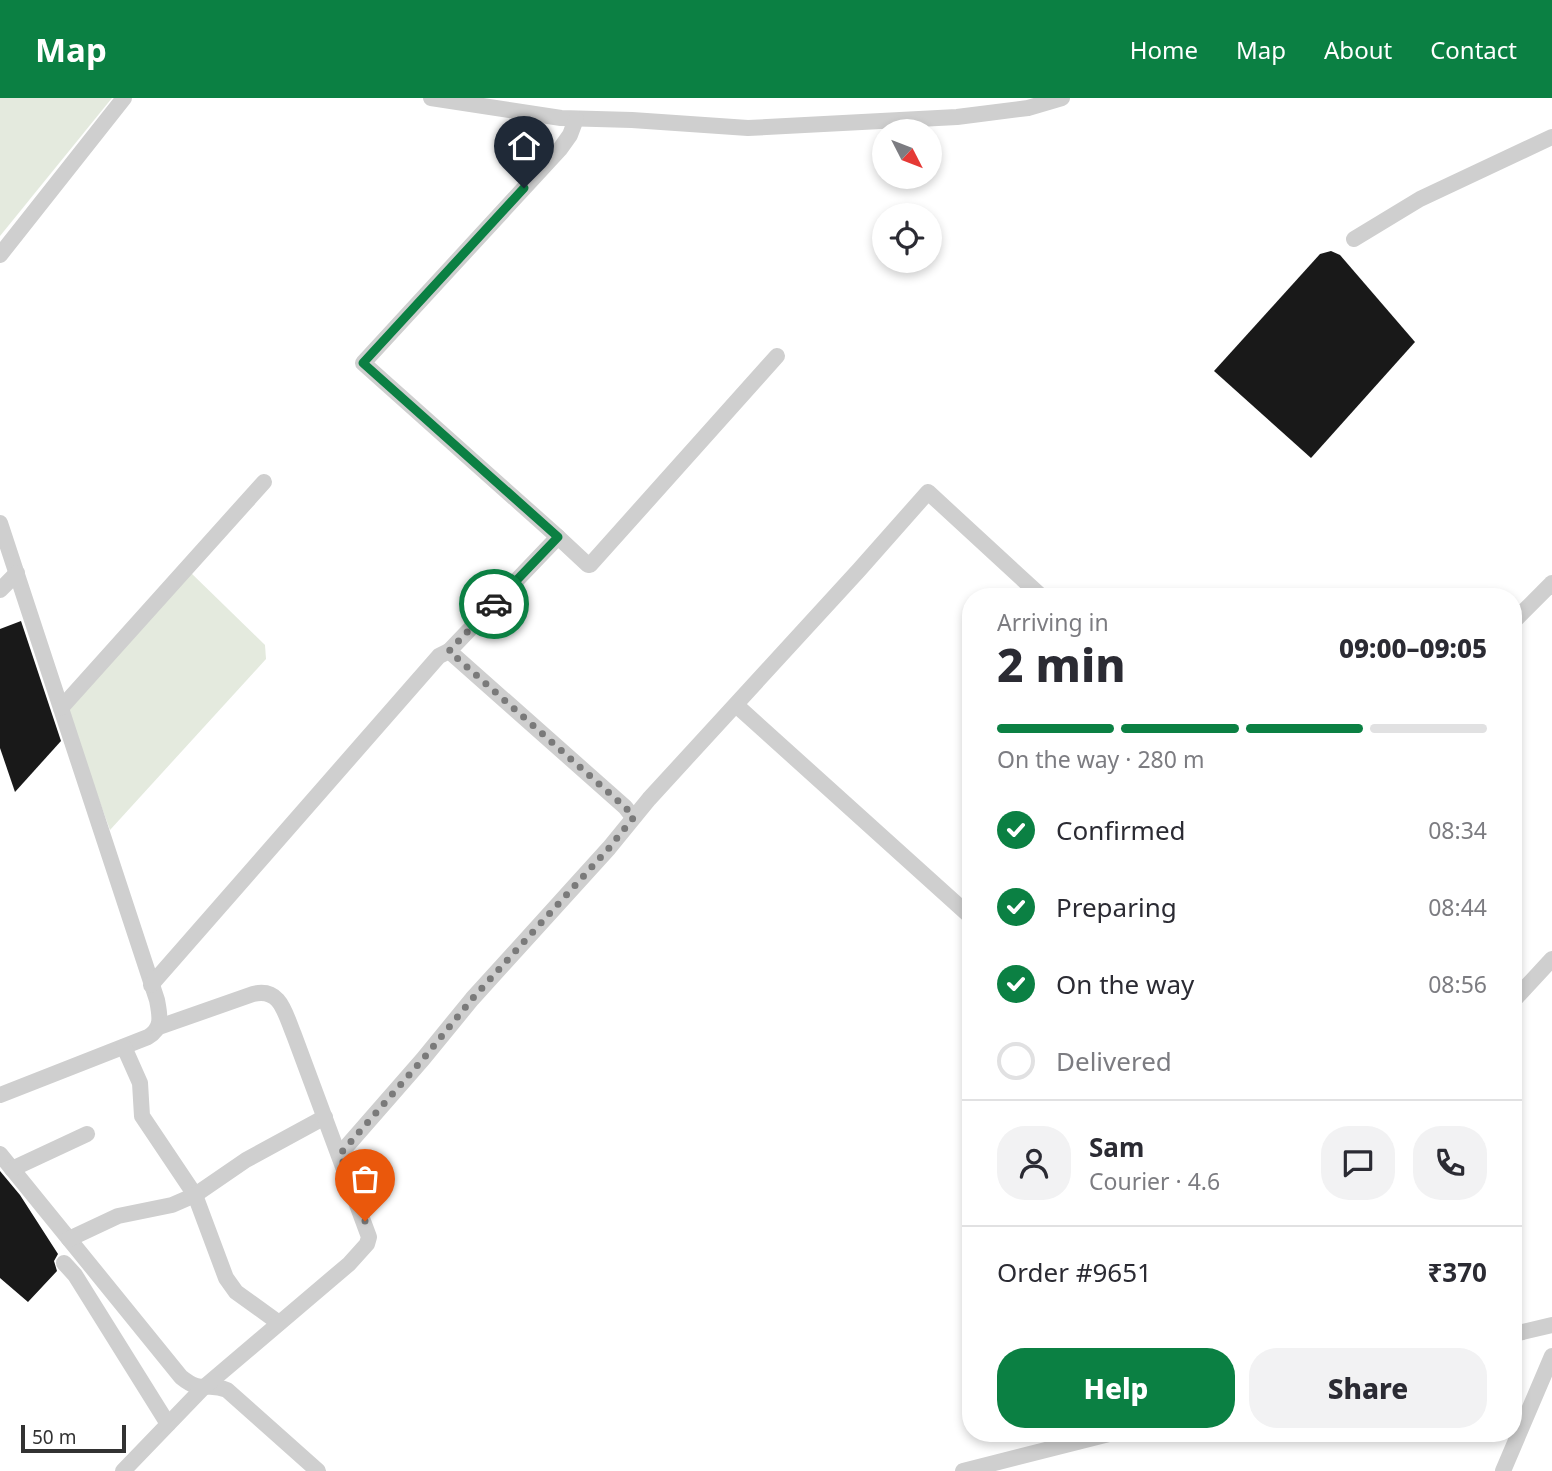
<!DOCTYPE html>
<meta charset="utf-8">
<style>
body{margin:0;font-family:"Noto Sans",sans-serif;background:#f2f2f3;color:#2b2b33;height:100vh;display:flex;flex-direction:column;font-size:26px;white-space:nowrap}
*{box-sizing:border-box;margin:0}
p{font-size:23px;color:#7c7c81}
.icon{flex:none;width:38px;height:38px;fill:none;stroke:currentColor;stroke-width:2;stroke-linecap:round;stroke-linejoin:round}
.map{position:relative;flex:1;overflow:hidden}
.details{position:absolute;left:962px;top:490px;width:560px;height:854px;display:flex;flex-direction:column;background:#fff;border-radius:28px;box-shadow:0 4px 10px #0003}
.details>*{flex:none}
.needle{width:46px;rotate:132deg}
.controls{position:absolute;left:872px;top:21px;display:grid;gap:14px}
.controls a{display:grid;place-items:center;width:70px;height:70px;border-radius:50%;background:#fff;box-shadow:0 4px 10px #0003;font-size:35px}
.scale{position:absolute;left:21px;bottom:18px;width:105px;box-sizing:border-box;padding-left:7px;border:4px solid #323232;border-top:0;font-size:19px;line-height:24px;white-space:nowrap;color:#323232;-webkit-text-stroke:5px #fff;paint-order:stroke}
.pin{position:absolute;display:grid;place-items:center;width:60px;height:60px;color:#fff;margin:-72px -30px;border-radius:50% 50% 50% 0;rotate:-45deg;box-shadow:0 0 7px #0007}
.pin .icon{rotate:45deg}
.courier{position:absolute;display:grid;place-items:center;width:70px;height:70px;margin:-35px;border:5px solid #0b8043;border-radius:50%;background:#fff;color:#222;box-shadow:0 2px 9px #0007}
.headline em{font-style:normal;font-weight:800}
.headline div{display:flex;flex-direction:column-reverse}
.headline{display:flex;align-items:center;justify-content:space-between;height:119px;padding:0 35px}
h1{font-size:46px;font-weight:800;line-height:52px}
.bar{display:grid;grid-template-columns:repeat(4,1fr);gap:10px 7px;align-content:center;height:84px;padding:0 35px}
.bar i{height:9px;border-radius:5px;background:#e1e1e2}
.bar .active{background:#0b8043}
.bar p{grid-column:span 4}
.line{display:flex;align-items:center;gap:18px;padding:0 35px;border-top:2px solid #e1e1e2}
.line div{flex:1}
.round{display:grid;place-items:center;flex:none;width:74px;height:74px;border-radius:28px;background:#f2f2f3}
ol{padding:0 35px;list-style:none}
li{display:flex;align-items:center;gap:21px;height:77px}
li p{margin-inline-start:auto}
li .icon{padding:7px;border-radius:50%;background:#0b8043;color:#fff;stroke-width:4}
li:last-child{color:#7c7c81}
li i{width:38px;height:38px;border:4px solid #e1e1e2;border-radius:50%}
.action{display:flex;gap:14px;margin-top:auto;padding:14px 35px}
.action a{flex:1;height:80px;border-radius:28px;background:#0b8043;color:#fff;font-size:28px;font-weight:800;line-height:80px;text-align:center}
.action a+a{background:#f2f2f3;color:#2b2b33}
header{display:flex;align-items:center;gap:42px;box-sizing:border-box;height:98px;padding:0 35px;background:#0b8043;color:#fff}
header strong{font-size:33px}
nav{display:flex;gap:38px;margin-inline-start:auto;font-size:24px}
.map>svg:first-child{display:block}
</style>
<header>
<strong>Map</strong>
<nav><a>Home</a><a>Map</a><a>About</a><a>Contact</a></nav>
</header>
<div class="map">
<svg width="1552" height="1373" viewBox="0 0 1552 1373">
<rect width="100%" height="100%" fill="#fff"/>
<g fill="#e4eade">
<polygon points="0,0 112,0 0,138"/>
<polygon points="188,472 265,547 266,561 110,732 65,608"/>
</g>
<g fill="#191919">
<polygon points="1331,153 1340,157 1415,244 1311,360 1214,273 1320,156"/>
<polygon points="21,523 61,643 15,694 0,650 0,531"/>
<polygon points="0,1073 20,1097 58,1156 54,1163 57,1173 28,1204 0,1180"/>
</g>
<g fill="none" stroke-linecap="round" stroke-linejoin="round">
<g stroke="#cfcfcf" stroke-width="16">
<polyline points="431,0 561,20 632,22 748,30 957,19 1028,10 1062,0"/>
<polyline points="1354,141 1420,101 1552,39"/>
<polyline points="0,157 124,0"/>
<path d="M0 425 157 902C160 918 163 930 148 939L0 997"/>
<polyline points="558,439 363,265 560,51 570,37 576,21"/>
<polyline points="0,492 17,475"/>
<polyline points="1514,523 1552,485"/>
<polyline points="736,607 971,819"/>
<polyline points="61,610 264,384"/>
<polyline points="633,719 625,709 449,553 558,439 588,467 590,467 777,258"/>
<polyline points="151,887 439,558 449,553"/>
<polyline points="1514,902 1552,861"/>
<polyline points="124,949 140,985 142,1018 195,1097 226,1180 236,1194 279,1225"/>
<path d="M0 1056 181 1279C203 1297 206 1283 227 1292L318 1373"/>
<polyline points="340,1056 423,961 472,901 609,750 649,701 859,472 928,394 1042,499"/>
<polyline points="12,1071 87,1036"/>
<polyline points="69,1141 118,1118 172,1107 195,1097 246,1062 325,1019"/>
<polyline points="64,1165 75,1177 168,1326"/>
<polyline points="1514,1236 1552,1227"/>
<path d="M123 1373 203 1290 349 1166 367 1146 369 1139 294 937C285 916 281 889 253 896L159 929"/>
<polyline points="963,1373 1113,1335"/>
<polyline points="1503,1373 1552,1258"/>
</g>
</g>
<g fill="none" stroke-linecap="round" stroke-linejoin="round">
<polyline stroke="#7a7a7a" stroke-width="7" stroke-dasharray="0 12.6" points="365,1123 340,1056 423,961 472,901 609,750 634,719 625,709 449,553 494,506"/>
<polyline stroke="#0b8043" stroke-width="9" points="494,506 558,439 363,265 524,90"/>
</g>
</svg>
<div class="controls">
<a><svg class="needle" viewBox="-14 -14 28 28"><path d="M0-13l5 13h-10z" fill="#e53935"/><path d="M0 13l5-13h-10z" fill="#7c7c81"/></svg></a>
<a><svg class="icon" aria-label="locate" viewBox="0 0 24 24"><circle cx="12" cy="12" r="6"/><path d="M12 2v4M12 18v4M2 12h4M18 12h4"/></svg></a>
</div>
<div class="scale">50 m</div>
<div class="pin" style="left:365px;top:1123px;background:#ea580c"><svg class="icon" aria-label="bag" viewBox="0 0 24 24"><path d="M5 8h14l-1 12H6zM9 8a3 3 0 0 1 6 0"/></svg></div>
<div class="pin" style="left:524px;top:90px;background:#1f2937"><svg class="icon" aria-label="home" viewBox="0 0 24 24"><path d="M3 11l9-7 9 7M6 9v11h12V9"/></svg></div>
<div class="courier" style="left:494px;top:506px"><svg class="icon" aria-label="car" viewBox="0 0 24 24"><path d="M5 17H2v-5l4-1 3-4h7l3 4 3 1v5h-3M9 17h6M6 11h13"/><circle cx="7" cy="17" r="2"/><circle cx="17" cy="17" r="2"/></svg></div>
<section class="details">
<div class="headline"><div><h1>2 min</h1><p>Arriving in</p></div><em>09:00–09:05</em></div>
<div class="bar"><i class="active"></i><i class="active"></i><i class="active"></i><i></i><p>On the way · 280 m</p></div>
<ol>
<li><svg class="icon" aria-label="check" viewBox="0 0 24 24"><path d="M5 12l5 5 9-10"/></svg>Confirmed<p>08:34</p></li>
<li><svg class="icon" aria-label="check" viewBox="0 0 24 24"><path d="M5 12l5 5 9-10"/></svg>Preparing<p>08:44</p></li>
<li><svg class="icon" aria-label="check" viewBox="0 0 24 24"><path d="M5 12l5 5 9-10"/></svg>On the way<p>08:56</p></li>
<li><i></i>Delivered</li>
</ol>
<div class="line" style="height:126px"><a class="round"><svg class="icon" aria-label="person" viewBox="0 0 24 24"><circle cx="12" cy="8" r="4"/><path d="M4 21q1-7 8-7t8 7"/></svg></a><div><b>Sam</b><p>Courier · 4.6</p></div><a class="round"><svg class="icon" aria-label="chat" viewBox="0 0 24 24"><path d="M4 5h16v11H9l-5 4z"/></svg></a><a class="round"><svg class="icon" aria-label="phone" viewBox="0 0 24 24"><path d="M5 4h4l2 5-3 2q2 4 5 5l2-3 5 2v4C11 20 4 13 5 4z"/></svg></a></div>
<div class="line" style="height:91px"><div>Order #9651</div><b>₹370</b></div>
<div class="action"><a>Help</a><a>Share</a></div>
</section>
</div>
